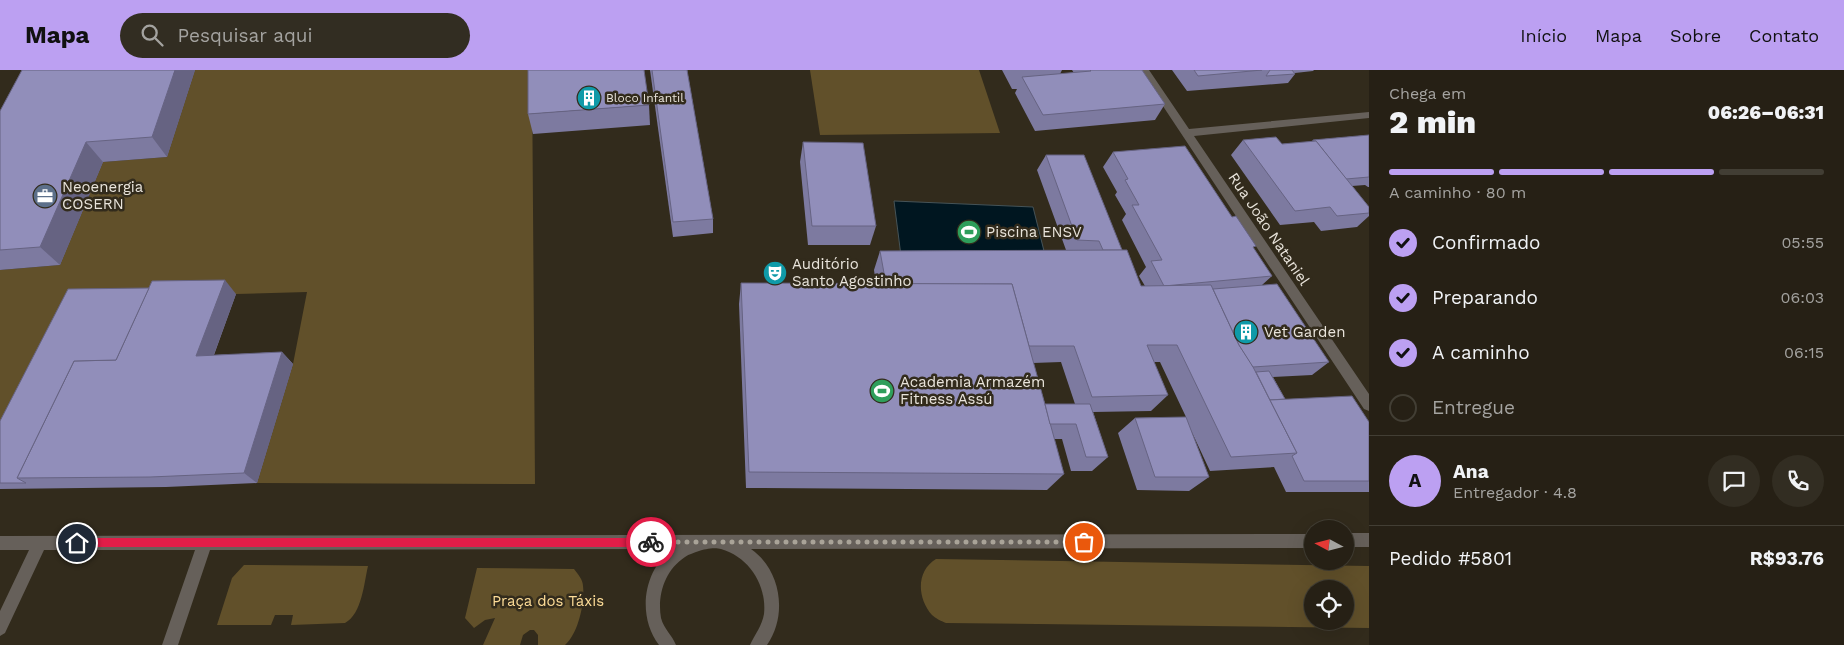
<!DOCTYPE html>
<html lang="pt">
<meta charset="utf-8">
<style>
body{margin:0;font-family:"Work Sans",sans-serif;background:#322d22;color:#f1f3f6;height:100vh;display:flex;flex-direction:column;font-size:19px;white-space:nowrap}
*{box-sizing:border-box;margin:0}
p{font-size:16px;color:#a4a3a0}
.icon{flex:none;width:28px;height:28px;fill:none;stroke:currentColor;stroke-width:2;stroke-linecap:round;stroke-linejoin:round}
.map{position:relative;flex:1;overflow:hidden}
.details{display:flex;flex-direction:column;background:#262015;width:475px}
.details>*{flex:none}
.needle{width:32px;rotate:277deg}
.buttons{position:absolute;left:1304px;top:450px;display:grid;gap:10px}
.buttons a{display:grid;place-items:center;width:50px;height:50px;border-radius:50%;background:#262015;box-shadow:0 5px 20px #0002,0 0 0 1px #423e34;font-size:25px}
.pin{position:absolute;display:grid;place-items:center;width:42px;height:42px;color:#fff;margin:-21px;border:2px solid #fff;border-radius:50%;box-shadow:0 1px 5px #0007}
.courier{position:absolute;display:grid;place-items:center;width:50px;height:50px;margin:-25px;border:4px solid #e11d48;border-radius:50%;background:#fff;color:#222;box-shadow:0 1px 6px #0007}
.summary em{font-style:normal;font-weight:800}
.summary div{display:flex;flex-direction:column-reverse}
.summary{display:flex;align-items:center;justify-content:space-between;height:85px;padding:0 20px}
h1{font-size:32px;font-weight:800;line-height:38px}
.bar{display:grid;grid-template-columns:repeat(4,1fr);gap:8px 5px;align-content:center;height:60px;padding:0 20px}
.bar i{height:6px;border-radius:4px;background:#423e34}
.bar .selected{background:#bca0f2}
.bar p{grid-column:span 4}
.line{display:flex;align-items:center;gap:12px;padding:0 20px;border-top:1px solid #423e34}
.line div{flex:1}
.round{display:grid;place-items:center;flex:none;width:52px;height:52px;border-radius:26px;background:#322d22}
ol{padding:0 20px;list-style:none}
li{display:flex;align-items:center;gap:15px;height:55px}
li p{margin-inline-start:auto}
li .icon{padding:5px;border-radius:50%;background:#bca0f2;color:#111;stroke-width:4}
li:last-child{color:#a4a3a0}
li i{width:28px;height:28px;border:2px solid #423e34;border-radius:50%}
header{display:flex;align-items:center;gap:30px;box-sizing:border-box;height:70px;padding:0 25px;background:#bca0f2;color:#111}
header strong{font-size:24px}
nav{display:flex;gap:28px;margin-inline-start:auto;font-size:18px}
.search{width:350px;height:45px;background:#322d22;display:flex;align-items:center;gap:12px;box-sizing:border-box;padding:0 18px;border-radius:28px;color:#a4a3a0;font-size:19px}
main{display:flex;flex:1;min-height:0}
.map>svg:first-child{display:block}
</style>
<header>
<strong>Mapa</strong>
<div class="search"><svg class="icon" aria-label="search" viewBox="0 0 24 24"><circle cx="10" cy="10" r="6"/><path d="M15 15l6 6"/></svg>Pesquisar aqui</div>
<nav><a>Início</a><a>Mapa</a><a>Sobre</a><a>Contato</a></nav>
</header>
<main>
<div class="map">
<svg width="1369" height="575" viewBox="0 0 1369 575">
<rect width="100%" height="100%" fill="#322b1c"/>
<g fill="#61502a" fill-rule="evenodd">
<polygon points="195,0 532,0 535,414 257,413 293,294 307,222 236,224 0,378 0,200 60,195 103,92 167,87"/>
<polygon points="810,0 979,0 1000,63 820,65"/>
<path d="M936 489 1369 496V558L946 553C941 551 935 548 932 545 917 528 916 501 936 489ZM1312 519H1345V551H1312Z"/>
<path d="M244 495 368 496C364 513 362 544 345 553L291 555 293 545H275L271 555H217L232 508Z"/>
<path d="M477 498 574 499C578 504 583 510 583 516 585 533 578 564 565 575H538V565L534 560H530L523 565 520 575H483L495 548 485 550 474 558 465 548Z"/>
</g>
<polygon fill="#001620" stroke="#465458" points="894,131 1033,137 1047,193 901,186"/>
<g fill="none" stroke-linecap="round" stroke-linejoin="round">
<g fill="#66605a" fill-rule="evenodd">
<polygon points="1139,0 1149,0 1189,59 1369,42 1369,48 1194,66 1369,324 1369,341 1364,339"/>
<rect x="1345" y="463" width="24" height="14"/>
<path d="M1312 464V478L751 479C781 500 788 545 767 575H750C755 564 762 556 764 544 767 515 749 487 721 479 715 477 704 479 699 481 694 483 689 484 685 487 665 500 657 525 661 548 664 559 672 565 676 575H659C637 546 643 501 672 479L210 480 178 575H162L195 480H44L5 563 0 566V541L29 480H0V466Z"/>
</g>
</g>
<g fill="#7d7aa0" fill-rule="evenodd">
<polygon points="195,0 167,87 103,92 60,195 0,200 0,41"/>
<polygon points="650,0 687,0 713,149 713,163 673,167"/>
<polygon points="1002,0 1062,0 1060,4 1074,3 1072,0 1142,0 1165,34 1155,50 1035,61 1015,23 1017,19 1012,19"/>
<polygon points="1172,0 1314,0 1313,1 1295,3 1295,4 1288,13 1187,21"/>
<polygon points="649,35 650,55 533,64 528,44"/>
<polygon points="1369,65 1369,117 1368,117 1365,115 1352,116 1369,137 1369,146 1357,157 1321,161 1314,152 1280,155 1231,85 1243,70 1282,74 1311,72 1313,70"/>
<polygon points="803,72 876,156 870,175 808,175 800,92"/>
<path d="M1113 82 1232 147 1272 206 1262 215 1329 292 1312 305 1273 307 1285 329 1369 352V422H1286L1274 397 1210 401 1189 356 1209 407 1189 421 1137 420 1118 363 1135 348 1186 347 1160 292H1154L1168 325 1151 341 1093 342 1108 387 1092 401H1071L1062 369H1054L1064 404 1047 420 746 418 739 234 741 213 876 214 874 200 880 181 1066 180 1037 100 1046 85 1122 180 1141 216H1145L1139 206 1146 197 1122 150 1126 144 1115 125 1117 122 1103 97ZM1061 292 1075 334H1045L1033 293Z"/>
<polygon points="236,224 214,285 282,282 293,294 257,413 166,417 0,419 0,351"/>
</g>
<g fill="#666382">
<polygon points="175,0 195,0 167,87 152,67"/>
<polygon points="86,72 103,92 60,195 40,177"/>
<polygon points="225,210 236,224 209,298 196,286"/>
<polygon points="282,282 293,294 257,413 244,403"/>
</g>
<g fill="#918eba" stroke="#666382">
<polygon points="22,0 175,0 152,67 86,72 40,177 0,180 0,41"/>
<polygon points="528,0 644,0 649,35 528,44"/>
<polygon points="652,0 687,0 713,149 673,152"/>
<polygon points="1090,0 1142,0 1165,34 1043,45 1022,7 1091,1"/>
<polygon points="1194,0 1262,0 1198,6"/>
<polygon points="1270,0 1292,0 1295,4 1266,6"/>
<polygon points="1369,65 1369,107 1346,109 1316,71 1314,71 1313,70"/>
<polygon points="1276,67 1282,74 1316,71 1369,137 1369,143 1337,146 1330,137 1295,141 1243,70"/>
<polygon points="803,72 863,73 876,156 812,156"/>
<polygon points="1185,76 1232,147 1236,146 1256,176 1253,177 1272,206 1164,216 1151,191 1162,190 1132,135 1139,135 1125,110 1128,109 1113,82"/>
<polygon points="1046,85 1084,85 1122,180 1103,180 1099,171 1077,170"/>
<polygon points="1127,180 1141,216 1211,215 1239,275 1251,293 1297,383 1231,387 1177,275 1147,275 1168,325 1092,327 1074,276 1029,276 1012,214 886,214 880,181"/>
<polygon points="225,210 196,286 282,282 244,403 150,407 17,408 74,291 116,290 152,211"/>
<polygon points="741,213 1012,214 1064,404 749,402"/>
<polygon points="1277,214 1329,292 1253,297 1239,275 1213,219"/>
<polygon points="149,218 116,290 74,291 17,408 26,413 0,413 0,351 68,219"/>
<polygon points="1269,301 1285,329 1270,330 1256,302"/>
<polygon points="1352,326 1369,352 1369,411 1304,411 1292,386 1297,383 1270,330"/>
<polygon points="1045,334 1090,334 1108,387 1086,387 1076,354 1050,354"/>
<polygon points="1186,347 1209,407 1155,407 1135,348"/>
</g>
<polygon fill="#e11d48" points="77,468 651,468 655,472 651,477 77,477 72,473"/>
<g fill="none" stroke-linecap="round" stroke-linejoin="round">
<polyline stroke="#a9a398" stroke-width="5" stroke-dasharray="0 9" points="651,472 1084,472"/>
</g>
<defs>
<g id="building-disc" transform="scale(1.25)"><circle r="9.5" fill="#0f9aa8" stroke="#322b1c"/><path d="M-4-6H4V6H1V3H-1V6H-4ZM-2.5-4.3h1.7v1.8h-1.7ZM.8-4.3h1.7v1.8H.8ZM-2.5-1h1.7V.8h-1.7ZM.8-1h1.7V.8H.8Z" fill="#fff"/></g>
<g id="office-disc" transform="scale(1.25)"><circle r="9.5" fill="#5c6f8a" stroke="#322b1c"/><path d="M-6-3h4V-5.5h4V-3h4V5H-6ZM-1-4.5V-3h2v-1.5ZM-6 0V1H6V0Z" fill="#fff"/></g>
<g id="stadium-disc" transform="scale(1.25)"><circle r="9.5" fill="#2e9e5b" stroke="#322b1c"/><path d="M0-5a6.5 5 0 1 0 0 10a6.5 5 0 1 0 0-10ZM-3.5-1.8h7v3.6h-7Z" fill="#fff"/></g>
<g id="theatre-disc" transform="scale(1.25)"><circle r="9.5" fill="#0f9aa8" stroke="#322b1c"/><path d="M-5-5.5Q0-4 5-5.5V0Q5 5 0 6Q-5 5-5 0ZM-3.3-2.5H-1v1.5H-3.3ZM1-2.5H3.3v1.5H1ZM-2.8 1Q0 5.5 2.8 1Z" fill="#fff"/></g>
</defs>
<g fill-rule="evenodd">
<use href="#building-disc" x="589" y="28"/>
<use href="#office-disc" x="45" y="126"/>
<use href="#stadium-disc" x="969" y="162"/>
<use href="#theatre-disc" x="775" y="203"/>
<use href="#building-disc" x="1246" y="262"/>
<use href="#stadium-disc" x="882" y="321"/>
</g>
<g text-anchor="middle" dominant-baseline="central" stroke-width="5" stroke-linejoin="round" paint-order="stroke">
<g font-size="12" fill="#e9e4db" stroke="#322b1c" text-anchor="start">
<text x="606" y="28">Bloco Infantil</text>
</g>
<g font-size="15" fill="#e9e4db" stroke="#322b1c" text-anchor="start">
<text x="62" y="117">Neoenergia<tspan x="62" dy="17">COSERN</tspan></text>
<text x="986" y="162">Piscina ENSV</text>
<text x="792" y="194">Auditório<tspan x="792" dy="17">Santo Agostinho</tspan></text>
<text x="1264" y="262">Vet Garden</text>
<text x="900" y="312">Academia Armazém<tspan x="900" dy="17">Fitness Assú</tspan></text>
</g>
<g font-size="15" fill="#e9e4db" stroke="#322b1c">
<text transform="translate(1269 159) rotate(56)">Rua João Nataniel</text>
</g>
<g font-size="15" fill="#fedd98" stroke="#322b1c">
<text x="548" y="531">Praça dos Táxis</text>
</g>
</g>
</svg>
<div class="buttons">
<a><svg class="needle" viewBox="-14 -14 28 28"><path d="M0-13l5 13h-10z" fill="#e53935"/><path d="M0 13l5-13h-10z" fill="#a4a3a0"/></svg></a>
<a><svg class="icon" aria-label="locate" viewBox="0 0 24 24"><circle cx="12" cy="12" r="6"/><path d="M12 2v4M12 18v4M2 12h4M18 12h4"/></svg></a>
</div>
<div class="pin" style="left:1084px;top:472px;background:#ea580c"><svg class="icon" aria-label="bag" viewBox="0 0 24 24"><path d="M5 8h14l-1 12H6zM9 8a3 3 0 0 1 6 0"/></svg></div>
<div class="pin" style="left:77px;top:473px;background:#1f2937"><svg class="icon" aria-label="home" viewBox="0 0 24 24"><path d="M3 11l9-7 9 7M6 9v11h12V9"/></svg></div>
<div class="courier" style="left:651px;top:472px"><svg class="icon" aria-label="bike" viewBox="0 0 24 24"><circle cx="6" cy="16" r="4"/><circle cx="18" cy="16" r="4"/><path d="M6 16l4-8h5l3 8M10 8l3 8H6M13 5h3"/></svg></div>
</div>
<section class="details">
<div class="summary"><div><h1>2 min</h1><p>Chega em</p></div><em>06:26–06:31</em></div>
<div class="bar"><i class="selected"></i><i class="selected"></i><i class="selected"></i><i></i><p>A caminho · 80 m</p></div>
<ol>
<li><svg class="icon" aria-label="check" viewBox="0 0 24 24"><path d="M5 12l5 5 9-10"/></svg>Confirmado<p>05:55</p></li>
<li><svg class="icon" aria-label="check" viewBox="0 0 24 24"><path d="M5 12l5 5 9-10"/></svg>Preparando<p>06:03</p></li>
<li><svg class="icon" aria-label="check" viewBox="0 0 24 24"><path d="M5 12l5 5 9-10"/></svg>A caminho<p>06:15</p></li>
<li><i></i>Entregue</li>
</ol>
<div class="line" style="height:90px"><b class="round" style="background:#bca0f2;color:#111">A</b><div><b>Ana</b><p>Entregador · 4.8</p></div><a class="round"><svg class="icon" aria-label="chat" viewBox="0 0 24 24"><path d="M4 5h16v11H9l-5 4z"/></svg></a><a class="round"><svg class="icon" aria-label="phone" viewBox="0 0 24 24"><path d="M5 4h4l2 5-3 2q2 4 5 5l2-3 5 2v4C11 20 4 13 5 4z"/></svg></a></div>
<div class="line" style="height:65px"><div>Pedido #5801</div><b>R$93.76</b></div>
</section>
</main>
